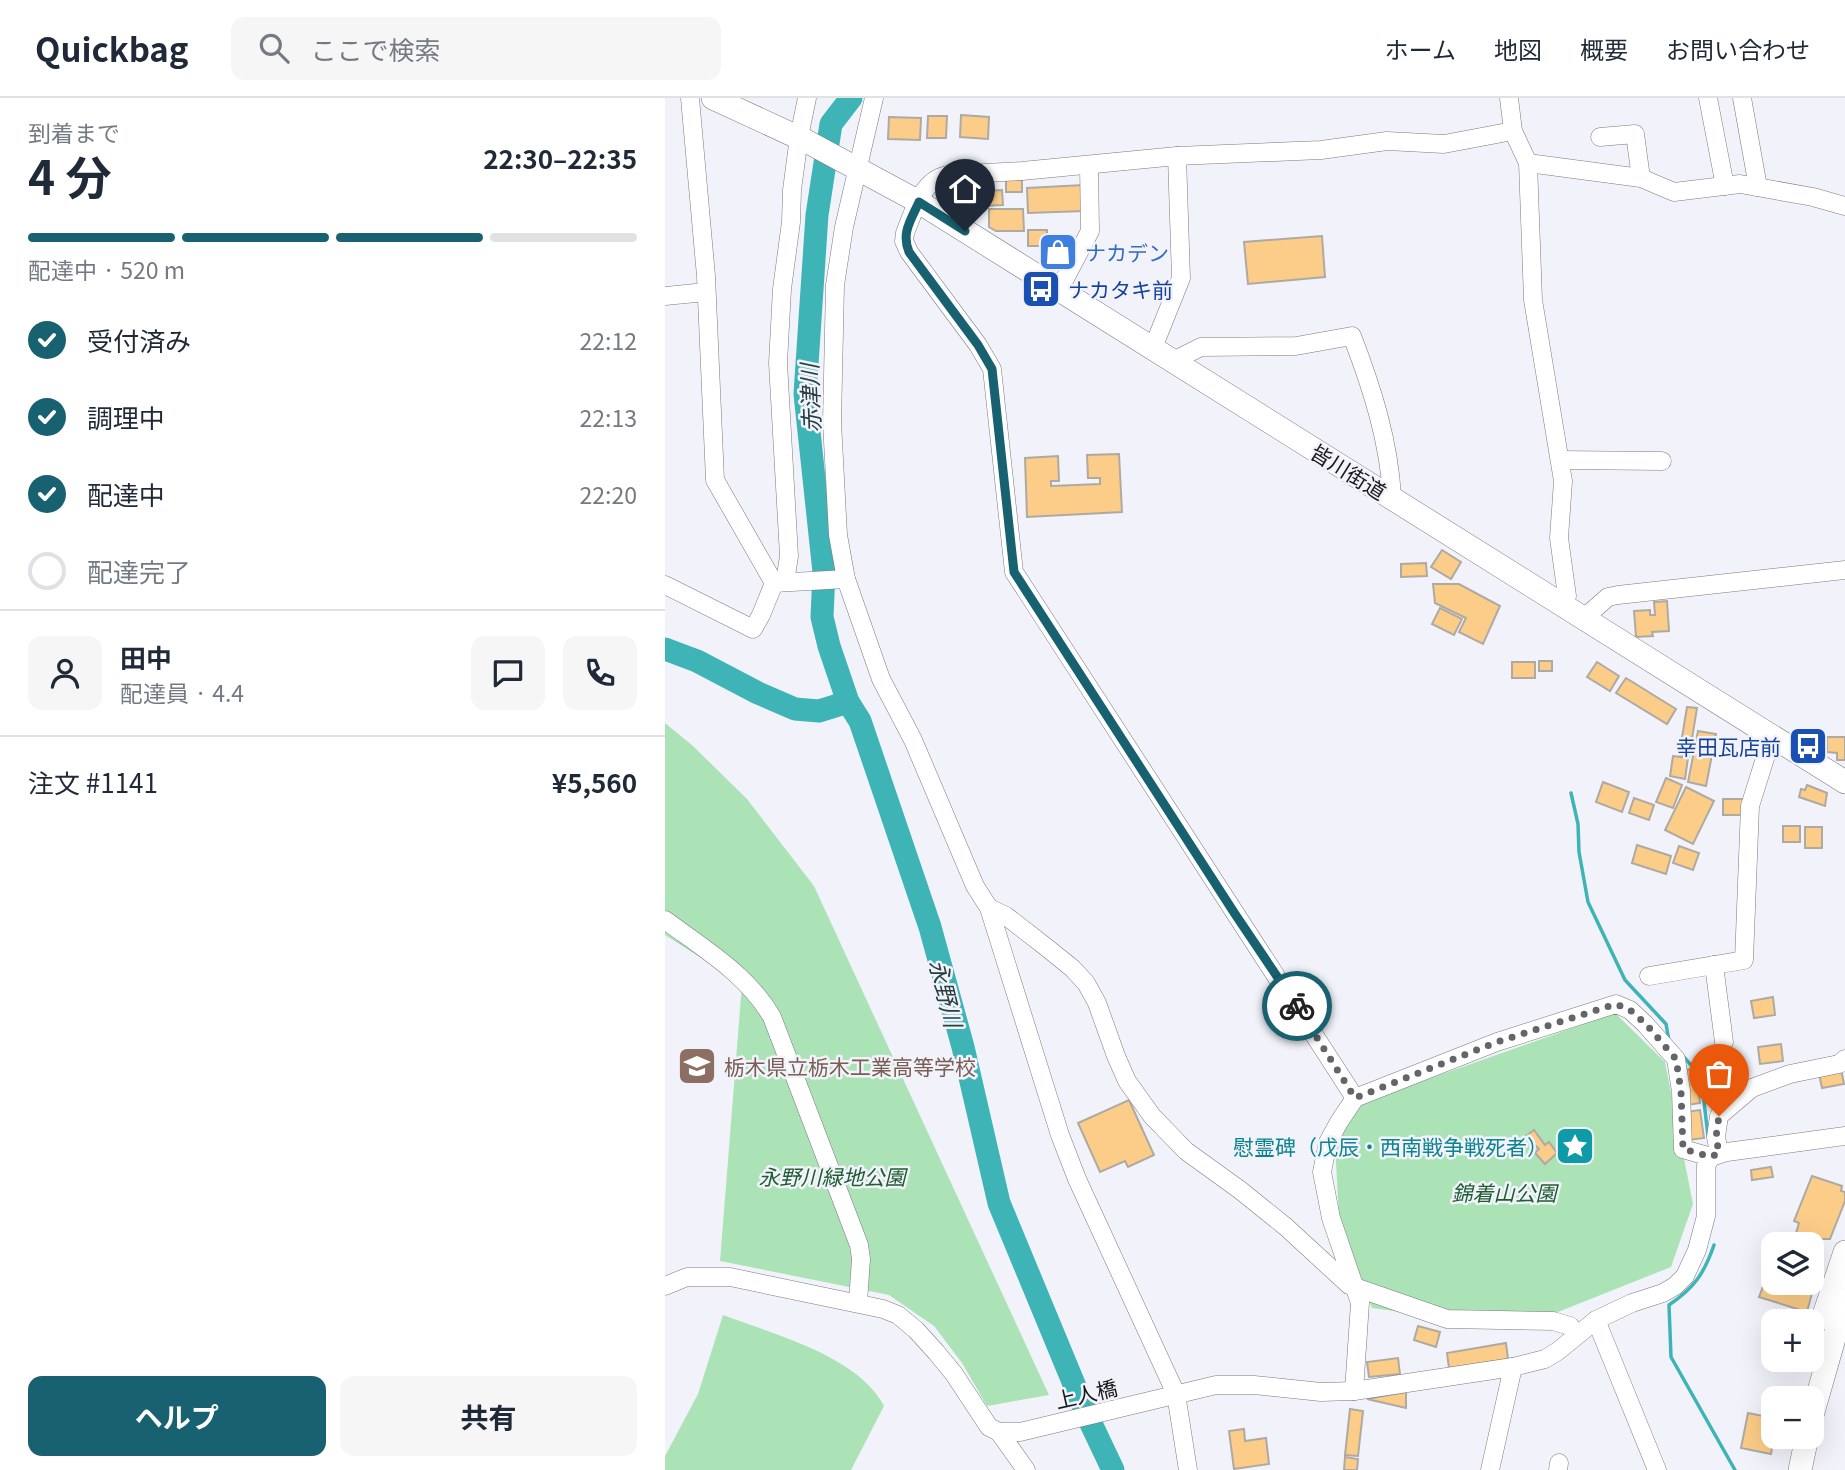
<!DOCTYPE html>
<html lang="ja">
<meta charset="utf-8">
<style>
body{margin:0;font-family:Georgia,"Noto Sans JP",serif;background:#f6f6f7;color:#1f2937;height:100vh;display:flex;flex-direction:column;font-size:26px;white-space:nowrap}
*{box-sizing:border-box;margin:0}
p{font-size:23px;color:#747a83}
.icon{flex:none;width:38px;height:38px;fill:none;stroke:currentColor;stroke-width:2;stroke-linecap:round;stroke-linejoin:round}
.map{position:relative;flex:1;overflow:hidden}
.drawer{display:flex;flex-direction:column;background:#fff;width:665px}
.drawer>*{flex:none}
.fabs{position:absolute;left:1096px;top:1134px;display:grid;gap:14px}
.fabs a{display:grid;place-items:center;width:63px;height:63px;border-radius:14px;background:#fff;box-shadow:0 7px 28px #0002;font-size:35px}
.pin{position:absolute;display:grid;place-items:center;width:60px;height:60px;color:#fff;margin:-72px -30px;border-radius:50% 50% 50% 0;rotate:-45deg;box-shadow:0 0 7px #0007}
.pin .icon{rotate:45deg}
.courier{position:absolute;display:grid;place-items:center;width:70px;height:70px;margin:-35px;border:5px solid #186170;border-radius:50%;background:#fff;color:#222;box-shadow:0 2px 9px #0007}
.summary em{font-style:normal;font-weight:700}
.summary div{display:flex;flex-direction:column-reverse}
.summary{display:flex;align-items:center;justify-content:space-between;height:119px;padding:0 28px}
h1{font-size:46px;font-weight:700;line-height:52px}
.bar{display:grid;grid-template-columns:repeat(4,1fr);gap:10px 7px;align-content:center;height:84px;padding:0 28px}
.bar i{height:9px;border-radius:5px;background:#e0e1e3}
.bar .selected{background:#186170}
.bar p{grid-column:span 4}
.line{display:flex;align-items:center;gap:18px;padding:0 28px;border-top:2px solid #e0e1e3}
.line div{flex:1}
.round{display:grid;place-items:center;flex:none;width:74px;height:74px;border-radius:14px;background:#f6f6f7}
ol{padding:0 28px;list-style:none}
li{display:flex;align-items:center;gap:21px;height:77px}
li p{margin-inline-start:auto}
li .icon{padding:7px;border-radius:50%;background:#186170;color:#fff;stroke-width:4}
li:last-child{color:#747a83}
li i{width:38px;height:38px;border:4px solid #e0e1e3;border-radius:50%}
.primary-button{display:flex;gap:14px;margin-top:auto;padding:14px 28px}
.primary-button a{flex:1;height:80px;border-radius:14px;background:#186170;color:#fff;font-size:28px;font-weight:700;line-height:80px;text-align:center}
.primary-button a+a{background:#f6f6f7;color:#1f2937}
header{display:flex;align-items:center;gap:42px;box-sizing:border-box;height:98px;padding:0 35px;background:#fff;border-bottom:2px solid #e0e1e3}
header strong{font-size:33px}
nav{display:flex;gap:38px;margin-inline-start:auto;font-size:24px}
.search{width:490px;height:63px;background:#f6f6f7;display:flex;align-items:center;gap:18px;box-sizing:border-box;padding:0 24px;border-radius:14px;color:#747a83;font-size:26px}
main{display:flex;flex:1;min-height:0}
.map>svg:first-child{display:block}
</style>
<header>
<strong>Quickbag</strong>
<div class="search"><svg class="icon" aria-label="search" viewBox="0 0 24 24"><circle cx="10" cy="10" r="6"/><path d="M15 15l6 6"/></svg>ここで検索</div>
<nav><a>ホーム</a><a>地図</a><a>概要</a><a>お問い合わせ</a></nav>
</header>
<main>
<section class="drawer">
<div class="summary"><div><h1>4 分</h1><p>到着まで</p></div><em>22:30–22:35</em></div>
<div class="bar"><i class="selected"></i><i class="selected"></i><i class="selected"></i><i></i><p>配達中 · 520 m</p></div>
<ol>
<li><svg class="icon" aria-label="check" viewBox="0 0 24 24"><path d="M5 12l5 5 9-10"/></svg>受付済み<p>22:12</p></li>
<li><svg class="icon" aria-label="check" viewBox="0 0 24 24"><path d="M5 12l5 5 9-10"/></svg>調理中<p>22:13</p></li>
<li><svg class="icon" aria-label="check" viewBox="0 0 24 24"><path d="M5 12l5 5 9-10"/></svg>配達中<p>22:20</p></li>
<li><i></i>配達完了</li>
</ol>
<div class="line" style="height:126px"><a class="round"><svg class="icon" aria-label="person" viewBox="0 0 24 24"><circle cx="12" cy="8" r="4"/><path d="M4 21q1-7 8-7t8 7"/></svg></a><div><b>田中</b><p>配達員 · 4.4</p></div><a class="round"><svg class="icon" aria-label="chat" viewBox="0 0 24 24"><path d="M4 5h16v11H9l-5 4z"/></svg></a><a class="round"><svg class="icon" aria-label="phone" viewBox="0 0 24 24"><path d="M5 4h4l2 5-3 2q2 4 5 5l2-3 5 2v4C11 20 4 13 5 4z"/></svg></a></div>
<div class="line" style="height:91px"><div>注文 #1141</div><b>¥5,560</b></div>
<div class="primary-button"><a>ヘルプ</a><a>共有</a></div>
</section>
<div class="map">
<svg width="1180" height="1372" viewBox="0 0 1180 1372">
<rect width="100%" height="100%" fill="#f2f3fa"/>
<g fill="#abe3b6">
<polygon points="0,625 28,648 82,701 149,788 384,1297 322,1308 297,1265 269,1228 224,1197 55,1163 77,886 0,837"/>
<polygon points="950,915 1000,964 1028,1106 1006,1169 853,1230 707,1210 674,1119 670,1047 698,1004"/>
<path d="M58 1217C108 1236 194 1258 219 1308L186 1372H0V1358L33 1296Z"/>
</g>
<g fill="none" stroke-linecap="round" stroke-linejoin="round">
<g stroke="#3fb4b7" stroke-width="3.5">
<polyline points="906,695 913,726 914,754 923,804 960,882 1001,926 1004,943"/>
<polyline points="1016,956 1036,978 1043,1038"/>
<path d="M1049 1147C1039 1176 1029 1190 1004 1207L1006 1259 1070 1372"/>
</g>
<g stroke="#3fb4b7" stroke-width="23">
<polyline points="186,0 166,26 152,117 140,296 159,474 157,519 164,548 183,604 195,623 265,829 298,949 334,1105 421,1315 448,1372"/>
<polyline points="0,551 32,563 93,595 130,611 154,613 183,604"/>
</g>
</g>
<g fill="#fccd88" stroke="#aeaaa3" stroke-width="2">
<polygon points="296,17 324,19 323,41 295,39"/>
<polygon points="263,18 282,18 281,40 262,40"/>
<polygon points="224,19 256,20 255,42 223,41"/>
<rect x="341" y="82" width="16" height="12"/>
<polygon points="418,87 419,113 363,115 362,90"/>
<polygon points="337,92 338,107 317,108 316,93"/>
<polygon points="324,111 358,111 359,133 331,133 324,129"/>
<rect x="363" y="132" width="19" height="16"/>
<polygon points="657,138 660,179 583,186 579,144"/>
<polygon points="385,141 401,143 400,166 393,169 385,165"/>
<polygon points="454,356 457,414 362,419 360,360 393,358 394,383 386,383 386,388 435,386 435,380 423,380 422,357"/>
<polygon points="777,452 796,464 786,481 766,469"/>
<polygon points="761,465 762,478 736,479 736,466"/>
<polygon points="768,486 794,486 835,508 818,546 794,534 801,520 770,505"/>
<polygon points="1002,503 1004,533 987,534 988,538 971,539 969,513 985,512 985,517 990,517 989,504"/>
<polygon points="775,510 797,521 789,537 767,526"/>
<rect x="874" y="563" width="13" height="10"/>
<rect x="847" y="564" width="23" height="16"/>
<polygon points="932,564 954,578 945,593 922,579"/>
<polygon points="961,580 1011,611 1002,626 951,595"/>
<polygon points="1022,609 1032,610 1024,659 1014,657"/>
<polygon points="1033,633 1051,636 1041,688 1023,684"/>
<polygon points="1162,639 1180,639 1180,662 1172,662 1172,655 1162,654"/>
<polygon points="1008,658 1023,660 1020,681 1005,678"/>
<polygon points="1001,680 1017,687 1008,710 991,704"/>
<polygon points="938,684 964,694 957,714 931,704"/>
<polygon points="1142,687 1162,695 1160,708 1134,699 1136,691 1140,692"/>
<polygon points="1021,689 1049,703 1028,746 1000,732"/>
<polygon points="969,700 989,707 984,722 964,715"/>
<rect x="1058" y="701" width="21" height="16"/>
<rect x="1118" y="728" width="17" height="16"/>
<rect x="1140" y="729" width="17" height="21"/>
<polygon points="972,747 1006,758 1001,776 967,765"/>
<polygon points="1014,748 1034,755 1028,772 1008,765"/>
<polygon points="1108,899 1110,917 1089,920 1086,903"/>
<polygon points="1116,946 1118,963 1095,966 1093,949"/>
<polygon points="1031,971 1035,1005 1022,1007 1018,972"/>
<polygon points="1176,971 1179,986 1157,990 1154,976"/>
<polygon points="464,1002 489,1057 463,1069 460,1063 435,1074 413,1025"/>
<polygon points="1035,1012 1039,1040 1024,1042 1020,1014"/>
<polygon points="869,1032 880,1047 884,1044 892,1055 880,1066 870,1055 874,1051 861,1038"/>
<polygon points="1106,1069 1108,1079 1087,1082 1086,1072"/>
<polygon points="1147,1078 1177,1088 1176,1093 1180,1094 1180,1103 1165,1141 1150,1141 1131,1135 1134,1125 1129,1123"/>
<polygon points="1108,1162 1108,1185 1146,1185 1146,1174 1152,1176 1142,1214 1094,1199"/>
<polygon points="753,1228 775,1234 771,1249 749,1242"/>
<polygon points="841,1245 843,1261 784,1270 782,1255"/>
<polygon points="733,1260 735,1276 704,1279 702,1264"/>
<polygon points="741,1294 741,1310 702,1301"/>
<polygon points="685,1311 698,1313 693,1358 680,1357"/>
<polygon points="1083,1315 1108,1320 1109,1339 1106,1356 1076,1350"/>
<polygon points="579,1331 580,1343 601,1340 604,1366 569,1371 564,1333"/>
<polygon points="680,1359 693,1361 692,1372 679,1372"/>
</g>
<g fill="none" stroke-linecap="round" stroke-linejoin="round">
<g stroke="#7a7a81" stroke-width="19">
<g id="minor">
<polyline points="209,0 179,129 170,187 167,324 173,437 181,481 216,581 248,642 310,788 324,810 395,1037 412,1081 511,1296 523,1372"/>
<polyline points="844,0 848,33 863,65 868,202 898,383 894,440 902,498 896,506"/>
<polyline points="1043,0 1060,88"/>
<polyline points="1077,0 1093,89"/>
<polyline points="935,39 970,36 976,80"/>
<polyline points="863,65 976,80 1009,94 1075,86 1148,99 1180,108"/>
<polyline points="394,192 425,133 424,67"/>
<polyline points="0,198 41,194"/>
<polyline points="488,250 516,180 512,58"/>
<path d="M508 263 536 249 631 248 687 238C707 290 724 343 727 399"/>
<polyline points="895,362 997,363"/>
<polyline points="120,484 124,458 113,265 117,191 126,124 127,92 134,39 142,0"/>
<polyline points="109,485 181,481"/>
<polyline points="0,487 88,531 96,517 109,485 50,382 41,178 25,0"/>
<polyline points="919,520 943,499 953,497 1180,472"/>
<polyline points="324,810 341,818 381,849 407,870 421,885 432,905 451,958 462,983 487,1018 521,1053 575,1092 621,1129 684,1187 782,1221 888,1223 905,1228 911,1237"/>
<path d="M0 822C38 850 83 877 107 919L194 1147 196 1161 193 1204"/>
<polyline points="1049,867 1059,944"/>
<polyline points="984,878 1079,862 1085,708 1107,638"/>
<path d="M690 1000 349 474 327 271 313 247 244 154 239 143 240 135C249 113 257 82 282 77L357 73 512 58 656 52 722 43 779 46 848 33"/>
<polyline points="1054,1055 1051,1039 1054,1018 1087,990 1125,976 1174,966 1180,961"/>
<polyline points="0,1188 22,1179 65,1179 218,1211 233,1217 251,1232 271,1254 289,1276 324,1329 334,1334 355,1334 551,1287 589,1287 656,1294 689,1293 848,1269 880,1261 893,1253 931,1222 967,1205 998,1195 1010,1188 1020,1178 1032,1152 1041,1118 1041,1068 1046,1059"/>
<polyline points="931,1222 992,1372"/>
<polyline points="689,1293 695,1205 666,1120 657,1074 663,1044 674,1024 690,1000 832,944 951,906 965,912 980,926 1011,961 1016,993 1018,1051 1046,1059 1062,1054 1180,1038"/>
<polyline points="334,1334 361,1372"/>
<polyline points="825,1372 848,1269"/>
<polyline points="893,1372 894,1365"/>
</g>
</g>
<g stroke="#7a7a81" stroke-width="24">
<g id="major">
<polyline points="48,0 141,43 254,104 1180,684"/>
<polyline points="1158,1220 1180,1154"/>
<polyline points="1146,1321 1180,1202"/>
<polyline points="1135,1372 1142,1339"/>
</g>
</g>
<use href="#minor" stroke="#fff" stroke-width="18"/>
<use href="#major" stroke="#fff" stroke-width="23"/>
</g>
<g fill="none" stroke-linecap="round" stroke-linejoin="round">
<polyline stroke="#646569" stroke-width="7" stroke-dasharray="0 12.6" points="632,908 690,1000 832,944 951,906 965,912 981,926 1011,961 1016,993 1018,1051 1046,1059 1054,1055 1051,1039 1054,1018"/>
<path stroke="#186170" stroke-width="9" d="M300 133 254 104C246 122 236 135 244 154L313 247 327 271 349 474 570 816 632 908"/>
</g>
<defs>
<g id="shop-square" transform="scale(2.0125)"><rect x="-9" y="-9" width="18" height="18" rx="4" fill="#3f7fe0" stroke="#f2f3fa"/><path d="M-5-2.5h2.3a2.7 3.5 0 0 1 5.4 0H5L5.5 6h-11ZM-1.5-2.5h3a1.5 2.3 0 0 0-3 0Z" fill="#fff"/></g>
<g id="bus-square" transform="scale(2.0125)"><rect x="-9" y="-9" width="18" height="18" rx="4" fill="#1a4fb4" stroke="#f2f3fa"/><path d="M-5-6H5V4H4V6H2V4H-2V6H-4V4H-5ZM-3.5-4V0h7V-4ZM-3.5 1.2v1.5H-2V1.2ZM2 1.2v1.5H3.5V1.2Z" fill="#fff"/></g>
<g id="school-square" transform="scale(2.0125)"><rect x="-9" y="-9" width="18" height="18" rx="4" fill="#8d6e63" stroke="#f2f3fa"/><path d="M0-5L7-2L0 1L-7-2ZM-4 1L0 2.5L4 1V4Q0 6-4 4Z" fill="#fff"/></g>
<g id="sight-square" transform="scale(2.0125)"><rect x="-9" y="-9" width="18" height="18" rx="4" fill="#0f9aa8" stroke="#f2f3fa"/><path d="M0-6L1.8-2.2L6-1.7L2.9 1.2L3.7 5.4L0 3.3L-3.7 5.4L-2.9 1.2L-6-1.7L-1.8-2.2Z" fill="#fff"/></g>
</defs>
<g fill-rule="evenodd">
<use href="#shop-square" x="393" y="154"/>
<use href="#bus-square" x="376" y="191"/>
<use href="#bus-square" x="1143" y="648"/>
<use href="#school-square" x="32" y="968"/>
<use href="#sight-square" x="910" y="1048"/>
</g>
<g text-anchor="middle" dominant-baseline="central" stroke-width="5" stroke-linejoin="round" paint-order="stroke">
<g font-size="21" fill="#366cbe" stroke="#f2f3fa" text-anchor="start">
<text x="420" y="154">ナカデン</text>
</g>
<g font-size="21" fill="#164399" stroke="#f2f3fa" text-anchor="start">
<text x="403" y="191">ナカタキ前</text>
<text x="1116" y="648" text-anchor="end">幸田瓦店前</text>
</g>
<g font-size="21" fill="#18181b" stroke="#f2f3fa">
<text transform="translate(684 373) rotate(32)">皆川街道</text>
<text transform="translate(421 1295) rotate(-13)">上人橋</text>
</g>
<g font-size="21" fill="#785e54" stroke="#f2f3fa" text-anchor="start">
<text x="59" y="968">栃木県立栃木工業高等学校</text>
</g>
<g font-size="21" fill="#0d838f" stroke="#f2f3fa" text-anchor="end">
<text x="883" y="1048">慰霊碑（戊辰・西南戦争戦死者）</text>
</g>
<g font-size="21" font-style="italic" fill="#1e5c31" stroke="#f2f3fa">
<text x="167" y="1078">永野川緑地公園</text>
<text x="839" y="1094">錦着山公園</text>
</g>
<g font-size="23" font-style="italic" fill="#264041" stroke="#f2f3fa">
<text transform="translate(144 300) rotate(-92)">赤津川</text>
<text transform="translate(282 895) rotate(76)">永野川</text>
</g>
</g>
</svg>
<div class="fabs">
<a><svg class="icon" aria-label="layers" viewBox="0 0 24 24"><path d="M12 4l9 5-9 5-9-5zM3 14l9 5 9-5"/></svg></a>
<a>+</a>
<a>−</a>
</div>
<div class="pin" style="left:1054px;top:1018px;background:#ea580c"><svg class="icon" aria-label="bag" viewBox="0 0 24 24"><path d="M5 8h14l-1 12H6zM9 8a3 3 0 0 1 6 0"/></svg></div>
<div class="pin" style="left:300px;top:133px;background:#1f2937"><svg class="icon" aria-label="home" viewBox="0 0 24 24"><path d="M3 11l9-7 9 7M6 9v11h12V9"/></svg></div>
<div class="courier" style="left:632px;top:908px"><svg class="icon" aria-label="bike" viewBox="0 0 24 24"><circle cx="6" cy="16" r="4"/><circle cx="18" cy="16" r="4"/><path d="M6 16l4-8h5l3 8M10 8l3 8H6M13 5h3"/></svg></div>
</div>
</main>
